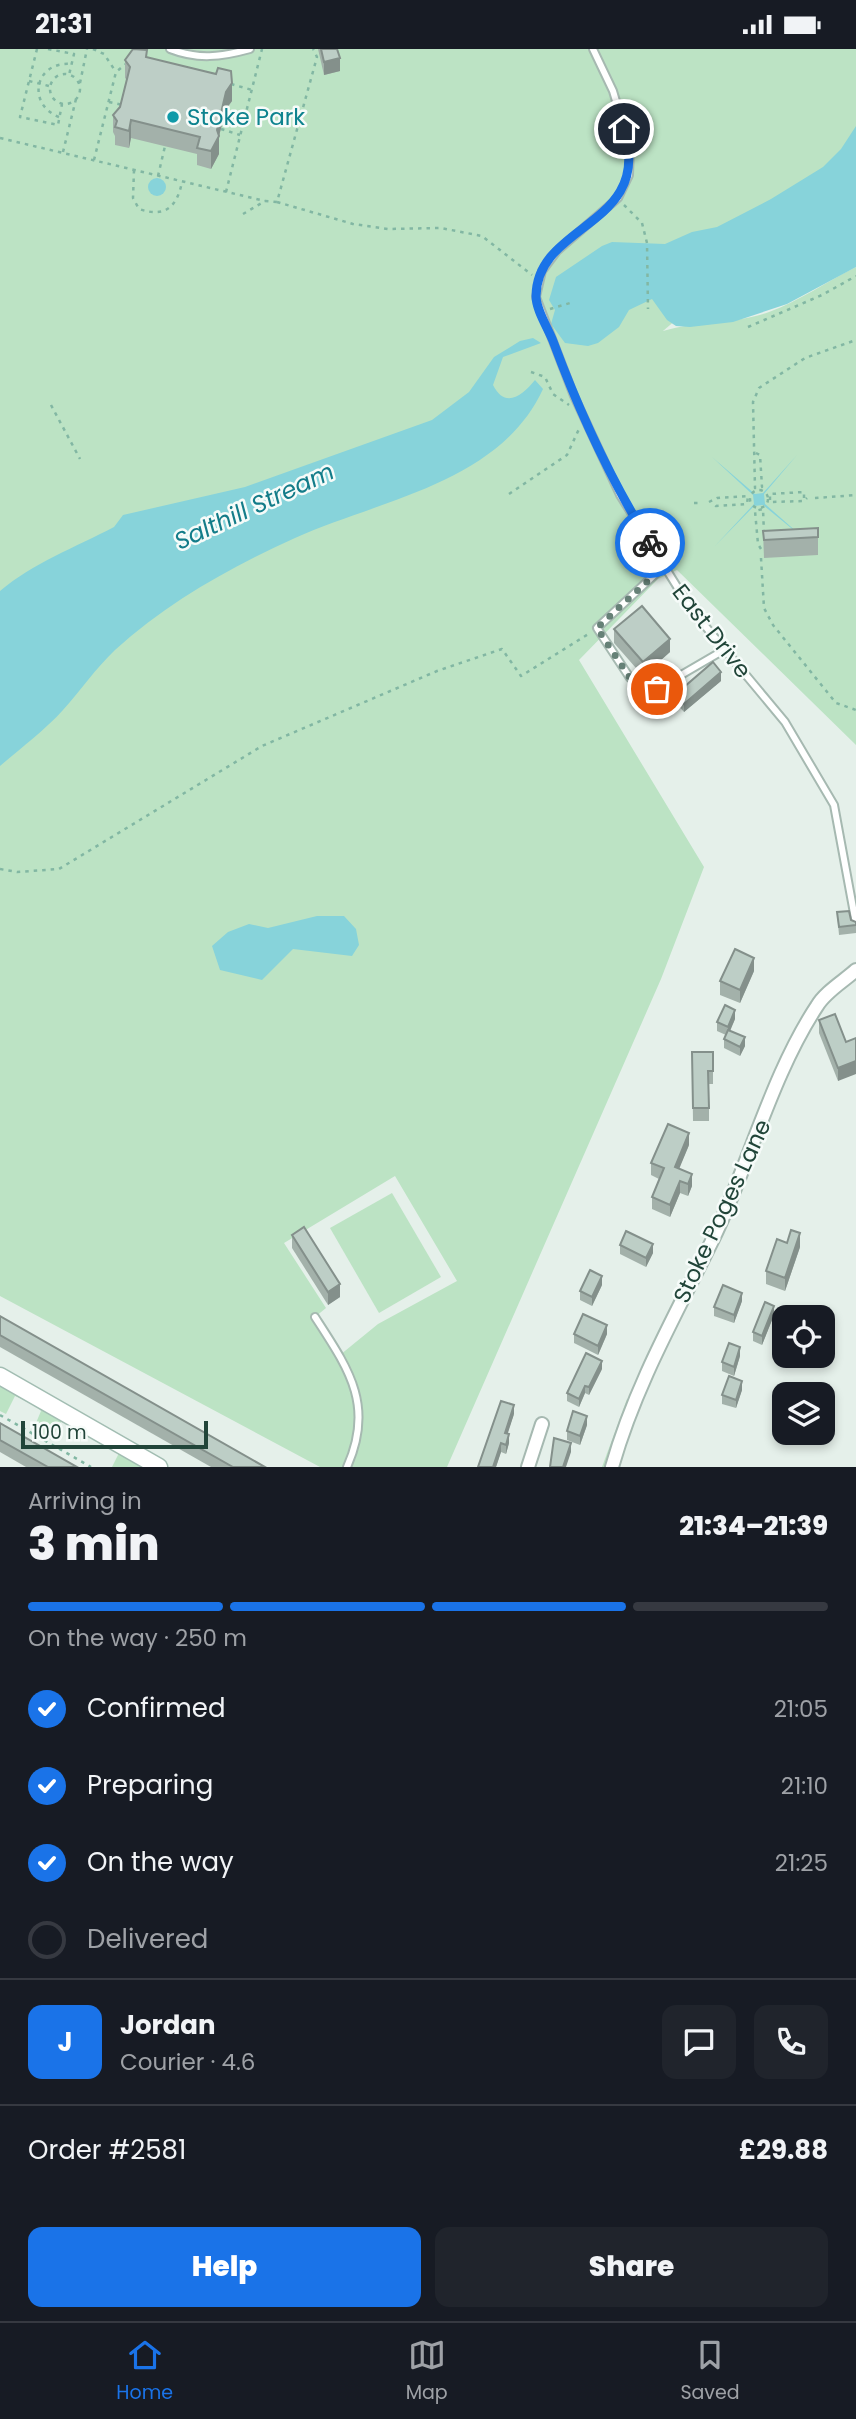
<!DOCTYPE html>
<meta charset="utf-8">
<style>
body{margin:0;font-family:Poppins,sans-serif;background:#20242c;color:#f1f3f6;height:100vh;display:flex;flex-direction:column;font-size:26px;white-space:nowrap}
*{box-sizing:border-box;margin:0}
p{font-size:23px;color:#9ea1a6}
.icon{flex:none;width:38px;height:38px;fill:none;stroke:currentColor;stroke-width:2;stroke-linecap:round;stroke-linejoin:round}
.map{position:relative;height:1418px;overflow:hidden}
.side{display:flex;flex-direction:column;background:#171b24;flex:1}
.side>*{flex:none}
.buttons{position:absolute;left:772px;top:1256px;display:grid;gap:14px}
.buttons a{display:grid;place-items:center;width:63px;height:63px;border-radius:14px;background:#171b24;box-shadow:0 4px 10px #0003;font-size:35px}
.scale{position:absolute;left:21px;bottom:18px;width:187px;box-sizing:border-box;padding-left:7px;border:4px solid #214539;border-top:0;font-size:19px;line-height:24px;white-space:nowrap;color:#214539;-webkit-text-stroke:5px #f6fbf9;paint-order:stroke}
.pin{position:absolute;display:grid;place-items:center;width:60px;height:60px;color:#fff;margin:-30px;border:4px solid #fff;border-radius:50%;box-shadow:0 2px 7px #0007}
.courier{position:absolute;display:grid;place-items:center;width:70px;height:70px;margin:-35px;border:5px solid #1a73e8;border-radius:50%;background:#fff;color:#222;box-shadow:0 2px 9px #0007}
.summary em{font-style:normal;font-weight:800}
.summary div{display:flex;flex-direction:column-reverse}
.summary{display:flex;align-items:center;justify-content:space-between;height:119px;padding:0 28px}
h1{font-size:46px;font-weight:800;line-height:52px}
.bar{display:grid;grid-template-columns:repeat(4,1fr);gap:10px 7px;align-content:center;height:84px;padding:0 28px}
.bar i{height:9px;border-radius:5px;background:#363941}
.bar .active{background:#1a73e8}
.bar p{grid-column:span 4}
.line{display:flex;align-items:center;gap:18px;padding:0 28px;border-top:2px solid #363941}
.line div{flex:1}
.round{display:grid;place-items:center;flex:none;width:74px;height:74px;border-radius:14px;background:#20242c}
ol{padding:0 28px;list-style:none}
li{display:flex;align-items:center;gap:21px;height:77px}
li p{margin-inline-start:auto}
li .icon{padding:7px;border-radius:50%;background:#1a73e8;color:#fff;stroke-width:4}
li:last-child{color:#9ea1a6}
li i{width:38px;height:38px;border:4px solid #363941;border-radius:50%}
.cta{display:flex;gap:14px;margin-top:auto;padding:14px 28px}
.cta a{flex:1;height:80px;border-radius:14px;background:#1a73e8;color:#fff;font-size:28px;font-weight:800;line-height:80px;text-align:center}
.cta a+a{background:#20242c;color:#f1f3f6}
.status{display:flex;justify-content:space-between;align-items:center;height:49px;padding:0 35px;background:#171b24;direction:ltr}
.status svg{height:19px;fill:currentColor}
.dock{display:flex;justify-content:space-around;align-items:center;height:98px;border-top:2px solid #363941;background:#171b24;font-size:19px;color:#9ea1a6}
.dock a{display:grid;justify-items:center;gap:4px}
.dock .active{color:#1a73e8}
.map>svg:first-child{display:block}
</style>
<div class="status"><b>21:31</b><svg viewBox="0 0 49 12"><path d="M0 12V9h3v3zM5 12V6h3v6zM10 12V3h3v9zM15 12V0h3v12zM26 1h20v11H26zM47 4h2v5h-2z"/></svg></div>
<div class="map">
<svg width="856" height="1418" viewBox="0 0 856 1418">
<rect width="100%" height="100%" fill="#e5f0ea"/>
<g fill="#bce3c4" fill-rule="evenodd">
<path d="M0 0H856V117L663 282C695 272 735 275 769 263 800 252 827 232 856 218V696L677 521 658 530 579 611 704 818 661 930 447 1418H320L0 1247ZM395 1127 457 1232 378 1275 340 1306 315 1268 326 1259 284 1194Z"/>
<polygon points="392,1144 441,1228 379,1264 330,1179"/>
<polygon points="0,1335 25,1348 24,1351 15,1347 6,1365 0,1362"/>
<polygon points="627,1350 631,1353 611,1418 602,1418"/>
<polygon points="34,1354 62,1371 51,1391 33,1381 41,1362"/>
<polygon points="119,1404 147,1418 112,1418"/>
</g>
<g fill="#87d3da">
<polygon points="856,77 856,218 787,255 733,273 690,278 676,277 667,271 652,250 629,261 619,278 598,294 588,297 565,294 551,275 555,261 549,251 556,228 602,197 612,193 665,195 692,183 717,178 771,150 823,118 841,100"/>
<circle cx="157" cy="138" r="9"/>
<path d="M533 289 541 294 503 308 493 336C505 360 522 347 535 331L543 340C500 434 379 451 295 489 231 518 168 553 115 601 96 619 81 641 63 661 45 681 21 699 0 717V542C33 514 76 498 114 478L123 466 245 438 432 371 469 343 494 308 520 292Z"/>
<polygon points="797,406 764,445 765,455 807,492 763,456 754,457 715,497 754,455 753,446 712,408 755,445 763,444"/>
<polygon points="317,867 344,867 356,880 359,896 352,907 293,900 262,931 220,921 212,897 228,883 249,875 268,879"/>
</g>
<g fill="none" stroke-linecap="round" stroke-linejoin="round">
<g stroke="#a6b9b1" stroke-width="10">
<g id="lane">
<path d="M170 0C198 11 221 8 250 0"/>
<polyline points="593,0 613,42 630,99 629,126 618,149 557,202 542,222 536,248 574,347 620,446 691,560 785,673 834,756 856,875"/>
<polyline points="664,517 597,579 630,629 657,640 724,601"/>
<path d="M315 1268C348 1319 375 1356 347 1418"/>
</g>
</g>
<g stroke="#a6b9b1" stroke-width="16">
<g id="street">
<polyline points="528,1418 542,1375"/>
<path d="M612 1418C635 1337 676 1265 713 1190 749 1116 772 1025 817 957 825 943 844 932 856 921"/>
</g>
</g>
<g stroke="#a2bdb2" stroke-width="19">
<polyline id="secondary" points="0,1327 159,1418"/>
</g>
<g stroke="#82b7a3" stroke-width="2.5" stroke-dasharray="3.5 5" stroke-linecap="butt">
<polyline points="37,0 20,68 58,76 62,55"/>
<polyline points="48,0 74,5 69,26"/>
<polyline points="93,0 104,5 116,23"/>
<polyline points="151,11 158,10"/>
<circle cx="65" cy="40" r="15"/>
<polyline points="29,32 49,37"/>
<polyline points="80,34 87,0"/>
<polyline points="231,35 252,41"/>
<polyline points="109,53 123,56"/>
<path d="M59 68C26 55 35 12 71 15"/>
<polyline points="221,80 240,86"/>
<polyline points="0,89 265,152"/>
<polyline points="63,103 76,50"/>
<polyline points="94,111 116,23 127,14"/>
<path d="M134 121 133 149 139 160C165 169 177 158 182 133"/>
<polyline points="158,127 165,97"/>
<polyline points="226,143 262,0"/>
<polyline points="277,153 353,175 388,180 441,179 482,187 532,226"/>
<polyline points="624,156 642,174 647,194 648,260"/>
<polyline points="243,165 265,152 277,153 317,8 313,0"/>
<polyline points="550,260 570,254"/>
<polyline points="748,278 822,246 856,227"/>
<polyline points="531,323 545,328 553,345 569,356"/>
<polyline points="51,356 80,410"/>
<polyline points="756,404 760,406 762,438 755,439 753,353 759,339 805,309 856,291"/>
<circle cx="759" cy="450" r="9"/>
<polyline points="509,445 567,406 579,380"/>
<polyline points="804,449 804,443 770,445 770,453 804,452 807,449"/>
<polyline points="815,449 856,446"/>
<polyline points="709,453 717,449 748,447 747,455 716,457 712,453"/>
<polyline points="694,454 702,454"/>
<polyline points="761,500 758,495 755,462 763,460 764,485"/>
<polyline points="761,509 764,559 773,576 836,654 856,661"/>
<polyline points="0,820 17,823 59,820 262,697 437,622 502,600 521,627 590,584"/>
<polyline points="0,1366 91,1418"/>
</g>
<use href="#lane" stroke="#fff" stroke-width="6"/>
<use href="#street" stroke="#fff" stroke-width="12"/>
<use href="#secondary" stroke="#fff" stroke-width="16"/>
</g>
<g fill="#a3b1aa">
<polygon points="318,0 337,0 340,22 324,26"/>
<polygon points="147,9 232,52 226,60 219,87 219,105 211,120 197,116 197,105 131,89 129,99 115,96 115,87 113,83 113,66 120,58 127,31 125,29 125,11"/>
<polygon points="818,479 818,506 764,509 763,482"/>
<polygon points="614,580 670,603 643,627 614,594"/>
<polygon points="721,632 684,663 676,654 676,645"/>
<polygon points="837,863 856,873 856,884 839,886"/>
<polygon points="754,922 740,954 720,946 720,932"/>
<polygon points="735,970 730,981 745,997 740,1007 724,999 724,990 726,986 717,982 717,973"/>
<polygon points="819,971 846,993 838,1032 819,984"/>
<polygon points="692,1003 713,1003 713,1035 709,1035 709,1072 693,1072"/>
<polygon points="689,1096 679,1119 692,1137 688,1147 680,1144 670,1168 652,1160 652,1148 659,1130 651,1126 651,1114"/>
<polygon points="292,1186 340,1248 328,1256 292,1199"/>
<polygon points="620,1196 653,1204 646,1218 620,1205"/>
<polygon points="800,1198 785,1242 766,1235 766,1222"/>
<polygon points="602,1236 592,1257 580,1251 580,1242"/>
<polygon points="742,1252 734,1274 714,1267 714,1258"/>
<polygon points="774,1266 762,1296 753,1292 753,1283"/>
<polygon points="0,1267 265,1418 211,1418 0,1298"/>
<polygon points="574,1285 607,1285 598,1306 574,1294"/>
<polygon points="740,1307 734,1327 722,1322 722,1313"/>
<polygon points="602,1320 589,1346 585,1344 579,1358 567,1352 567,1344"/>
<polygon points="742,1341 736,1359 722,1355 722,1346"/>
<polygon points="514,1365 507,1385 509,1394 506,1405 501,1403 496,1418 478,1418"/>
<polygon points="0,1374 77,1418 26,1418 0,1403"/>
<polygon points="587,1376 580,1396 567,1391 567,1382"/>
</g>
<g fill="#84908b">
<polygon points="340,9 340,22 324,26 324,13"/>
<polygon points="232,34 232,52 226,60 219,87 219,105 211,120 211,102 226,43"/>
<polygon points="131,71 131,89 129,99 129,82"/>
<polygon points="670,590 670,603 643,627 643,613"/>
<polygon points="721,623 721,632 684,663 684,655"/>
<polygon points="754,909 754,922 740,954 740,941"/>
<polygon points="735,961 735,970 728,987 728,978"/>
<polygon points="745,988 745,997 740,1007 740,998"/>
<polygon points="856,1012 856,1025 838,1032 838,1019"/>
<polygon points="689,1084 689,1096 675,1130 675,1118"/>
<polygon points="692,1125 692,1137 688,1147 688,1135"/>
<polygon points="680,1132 680,1144 670,1168 670,1156"/>
<polygon points="800,1184 800,1198 785,1242 785,1229"/>
<polygon points="653,1195 653,1204 646,1218 646,1209"/>
<polygon points="602,1227 602,1236 592,1257 592,1248"/>
<polygon points="340,1235 340,1248 328,1256 328,1243"/>
<polygon points="742,1244 742,1252 734,1274 734,1266"/>
<polygon points="774,1257 774,1266 762,1296 762,1287"/>
<polygon points="607,1276 607,1285 598,1306 598,1297"/>
<polygon points="740,1298 740,1307 734,1327 734,1318"/>
<polygon points="602,1312 602,1320 589,1346 589,1338"/>
<polygon points="742,1332 742,1341 736,1359 736,1351"/>
<polygon points="585,1337 585,1344 579,1358 579,1350"/>
<polygon points="514,1356 514,1365 505,1393 505,1384"/>
<polygon points="587,1367 587,1376 580,1396 580,1387"/>
<polygon points="509,1385 509,1394 506,1405 506,1396"/>
<polygon points="501,1394 501,1403 496,1418 493,1418"/>
<polygon points="571,1394 571,1403 566,1418 563,1418"/>
</g>
<g fill="#bdcec6" stroke="#84908b" stroke-width="2">
<polygon points="133,0 147,1 146,8 216,25 218,19 231,22 232,34 226,43 217,81 219,87 211,102 197,99 200,88 131,71 129,82 115,78 117,72 113,66 120,58 130,18 125,11"/>
<polygon points="321,0 337,0 340,9 324,13"/>
<polygon points="818,479 818,488 764,491 763,482"/>
<polygon points="642,557 670,590 643,613 614,580"/>
<polygon points="713,613 721,623 684,655 676,645"/>
<polygon points="849,862 851,871 856,873 856,876 839,878 837,863"/>
<polygon points="735,900 754,909 740,941 720,932"/>
<polygon points="725,956 735,961 728,978 717,973"/>
<polygon points="835,965 846,993 856,989 856,1012 838,1019 819,971"/>
<polygon points="728,981 745,988 740,998 724,990"/>
<polygon points="692,1003 713,1003 713,1022 708,1022 709,1059 693,1059"/>
<polygon points="668,1075 689,1084 675,1118 692,1125 688,1135 680,1132 670,1156 652,1148 664,1119 651,1114"/>
<polygon points="304,1178 340,1235 328,1243 292,1186"/>
<polygon points="791,1181 800,1184 785,1229 766,1222 777,1190 787,1194"/>
<polygon points="626,1182 653,1195 646,1209 620,1196"/>
<polygon points="590,1221 602,1227 592,1248 580,1242"/>
<polygon points="723,1236 742,1244 734,1266 714,1258"/>
<polygon points="765,1253 774,1257 762,1287 753,1283"/>
<polygon points="583,1265 607,1276 598,1297 574,1285"/>
<polygon points="0,1267 265,1418 233,1418 0,1286"/>
<polygon points="729,1294 740,1298 734,1318 722,1313"/>
<polygon points="586,1304 602,1312 589,1338 585,1337 579,1350 567,1344"/>
<polygon points="729,1327 742,1332 736,1351 722,1346"/>
<polygon points="501,1352 514,1356 505,1384 509,1385 506,1396 501,1394 493,1418 478,1418"/>
<polygon points="573,1362 587,1367 580,1387 567,1382"/>
<polygon points="0,1374 77,1418 48,1418 0,1391"/>
<polygon points="554,1389 571,1394 563,1418 550,1418"/>
</g>
<g fill="none" stroke-linecap="round" stroke-linejoin="round">
<polyline stroke="#668177" stroke-width="7" stroke-dasharray="0 12.6" points="650,494 664,517 597,579 630,629 657,640"/>
<path stroke="#1a73e8" stroke-width="9" d="M624 80C654 178 537 173 536 247 536 261 548 279 553 292 579 362 610 430 650 494"/>
</g>
<circle fill="#0f9aa8" stroke="#f6fbf9" stroke-width="2.5" cx="173" cy="68" r="7"/>
<g text-anchor="middle" dominant-baseline="central" stroke-width="5" stroke-linejoin="round" paint-order="stroke">
<g font-size="23" fill="#0d838f" stroke="#f6fbf9" text-anchor="start">
<text x="187" y="68">Stoke Park</text>
</g>
<g font-size="23" fill="#214539" stroke="#f6fbf9">
<text transform="translate(712 582) rotate(52)">East Drive</text>
<text transform="translate(722 1162) rotate(-65)">Stoke Poges Lane</text>
</g>
<g font-size="24" font-style="italic" fill="#137c89" stroke="#f6fbf9">
<text transform="translate(254 457) rotate(-25)">Salthill Stream</text>
</g>
</g>
</svg>
<div class="buttons">
<a><svg class="icon" aria-label="locate" viewBox="0 0 24 24"><circle cx="12" cy="12" r="6"/><path d="M12 2v4M12 18v4M2 12h4M18 12h4"/></svg></a>
<a><svg class="icon" aria-label="layers" viewBox="0 0 24 24"><path d="M12 4l9 5-9 5-9-5zM3 14l9 5 9-5"/></svg></a>
</div>
<div class="scale">100 m</div>
<div class="pin" style="left:657px;top:640px;background:#ea580c"><svg class="icon" aria-label="bag" viewBox="0 0 24 24"><path d="M5 8h14l-1 12H6zM9 8a3 3 0 0 1 6 0"/></svg></div>
<div class="pin" style="left:624px;top:80px;background:#1f2937"><svg class="icon" aria-label="home" viewBox="0 0 24 24"><path d="M3 11l9-7 9 7M6 9v11h12V9"/></svg></div>
<div class="courier" style="left:650px;top:494px"><svg class="icon" aria-label="bike" viewBox="0 0 24 24"><circle cx="6" cy="16" r="4"/><circle cx="18" cy="16" r="4"/><path d="M6 16l4-8h5l3 8M10 8l3 8H6M13 5h3"/></svg></div>
</div>
<section class="side">
<div class="summary"><div><h1>3 min</h1><p>Arriving in</p></div><em>21:34–21:39</em></div>
<div class="bar"><i class="active"></i><i class="active"></i><i class="active"></i><i></i><p>On the way · 250 m</p></div>
<ol>
<li><svg class="icon" aria-label="check" viewBox="0 0 24 24"><path d="M5 12l5 5 9-10"/></svg>Confirmed<p>21:05</p></li>
<li><svg class="icon" aria-label="check" viewBox="0 0 24 24"><path d="M5 12l5 5 9-10"/></svg>Preparing<p>21:10</p></li>
<li><svg class="icon" aria-label="check" viewBox="0 0 24 24"><path d="M5 12l5 5 9-10"/></svg>On the way<p>21:25</p></li>
<li><i></i>Delivered</li>
</ol>
<div class="line" style="height:126px"><b class="round" style="background:#1a73e8;color:#fff">J</b><div><b>Jordan</b><p>Courier · 4.6</p></div><a class="round"><svg class="icon" aria-label="chat" viewBox="0 0 24 24"><path d="M4 5h16v11H9l-5 4z"/></svg></a><a class="round"><svg class="icon" aria-label="phone" viewBox="0 0 24 24"><path d="M5 4h4l2 5-3 2q2 4 5 5l2-3 5 2v4C11 20 4 13 5 4z"/></svg></a></div>
<div class="line" style="height:91px"><div>Order #2581</div><b>£29.88</b></div>
<div class="cta"><a>Help</a><a>Share</a></div>
</section>
<nav class="dock">
<a class="active"><svg class="icon" aria-label="home" viewBox="0 0 24 24"><path d="M3 11l9-7 9 7M6 9v11h12V9"/></svg>Home</a>
<a><svg class="icon" aria-label="map" viewBox="0 0 24 24"><path d="M3 6l6-2 6 2 6-2v14l-6 2-6-2-6 2zM9 4v14M15 6v14"/></svg>Map</a>
<a><svg class="icon" aria-label="saved" viewBox="0 0 24 24"><path d="M7 4h10v16l-5-4-5 4z"/></svg>Saved</a>
</nav>
